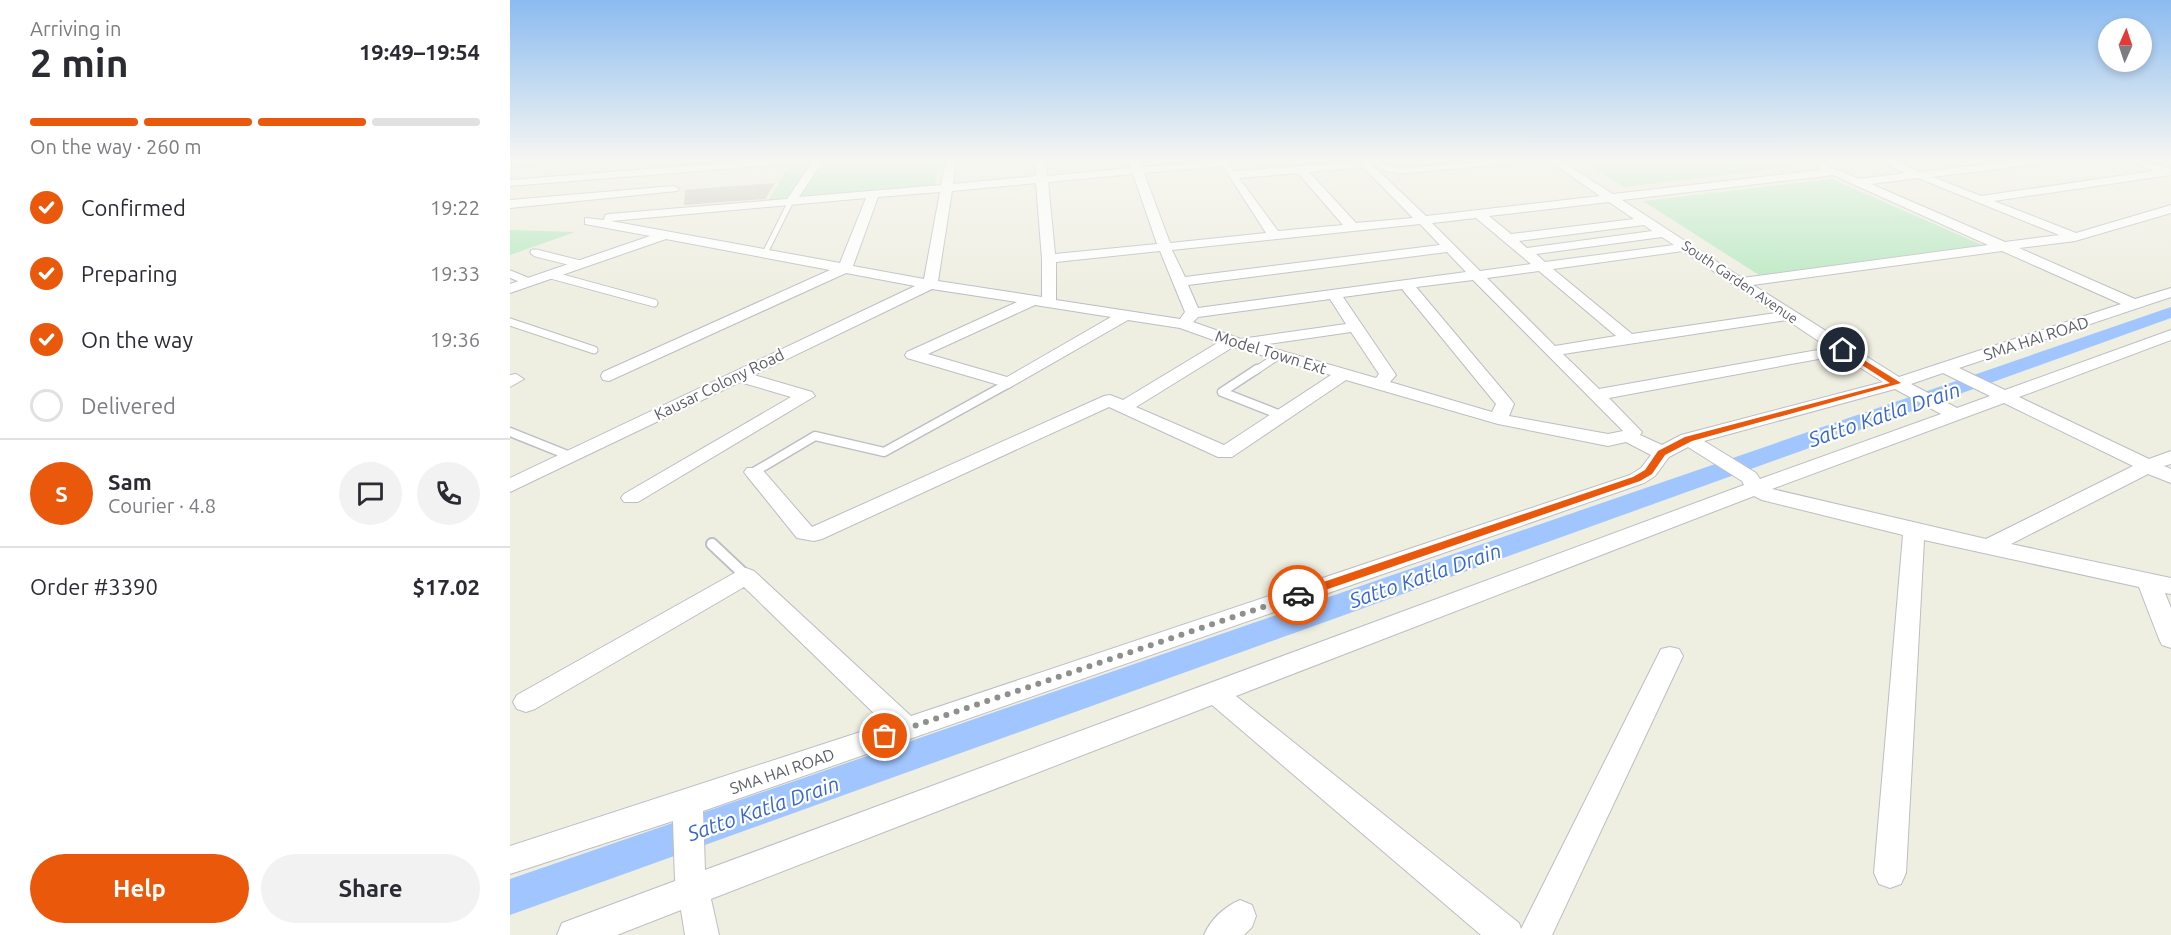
<!DOCTYPE html>
<meta charset="utf-8">
<style>
body{margin:0;font-family:Ubuntu,sans-serif;background:#f2f2f3;color:#2b2b33;height:100vh;display:flex;flex-direction:column;font-size:22px;white-space:nowrap}
*{box-sizing:border-box;margin:0}
p{font-size:20px;color:#7c7c81}
.icon{flex:none;width:33px;height:33px;fill:none;stroke:currentColor;stroke-width:2;stroke-linecap:round;stroke-linejoin:round}
.map{position:relative;flex:1;overflow:hidden}
.details{display:flex;flex-direction:column;background:#fff;width:510px}
.details>*{flex:none}
.needle{width:39px;rotate:3deg}
.tools{position:absolute;left:1588px;top:18px;display:grid;gap:12px}
.tools a{display:grid;place-items:center;width:54px;height:54px;border-radius:50%;background:#fff;box-shadow:0 3px 9px #0003;font-size:30px}
.pin{position:absolute;display:grid;place-items:center;width:51px;height:51px;color:#fff;margin:-26px;border:3px solid #fff;border-radius:50%;box-shadow:0 2px 6px #0007}
.courier{position:absolute;display:grid;place-items:center;width:60px;height:60px;margin:-30px;border:4px solid #ea580c;border-radius:50%;background:#fff;color:#222;box-shadow:0 2px 8px #0007}
.headline em{font-style:normal;font-weight:600}
.headline div{display:flex;flex-direction:column-reverse}
.headline{display:flex;align-items:center;justify-content:space-between;height:102px;padding:0 30px}
h1{font-size:39px;font-weight:600;line-height:45px}
.bar{display:grid;grid-template-columns:repeat(4,1fr);gap:9px 6px;align-content:center;height:72px;padding:0 30px}
.bar i{height:8px;border-radius:4px;background:#e1e1e2}
.bar .current{background:#ea580c}
.bar p{grid-column:span 4}
.line{display:flex;align-items:center;gap:15px;padding:0 30px;border-top:2px solid #e1e1e2}
.line div{flex:1}
.round{display:grid;place-items:center;flex:none;width:63px;height:63px;border-radius:32px;background:#f2f2f3}
ol{padding:0 30px;list-style:none}
li{display:flex;align-items:center;gap:18px;height:66px}
li p{margin-inline-start:auto}
li .icon{padding:6px;border-radius:50%;background:#ea580c;color:#fff;stroke-width:4}
li:last-child{color:#7c7c81}
li i{width:33px;height:33px;border:3px solid #e1e1e2;border-radius:50%}
.primary-button{display:flex;gap:12px;margin-top:auto;padding:12px 30px}
.primary-button a{flex:1;height:69px;border-radius:36px;background:#ea580c;color:#fff;font-size:24px;font-weight:600;line-height:69px;text-align:center}
.primary-button a+a{background:#f2f2f3;color:#2b2b33}
main{display:flex;flex:1;min-height:0}
.map>svg:first-child{display:block}
</style>
<main>
<section class="details">
<div class="headline"><div><h1>2 min</h1><p>Arriving in</p></div><em>19:49–19:54</em></div>
<div class="bar"><i class="current"></i><i class="current"></i><i class="current"></i><i></i><p>On the way · 260 m</p></div>
<ol>
<li><svg class="icon" aria-label="check" viewBox="0 0 24 24"><path d="M5 12l5 5 9-10"/></svg>Confirmed<p>19:22</p></li>
<li><svg class="icon" aria-label="check" viewBox="0 0 24 24"><path d="M5 12l5 5 9-10"/></svg>Preparing<p>19:33</p></li>
<li><svg class="icon" aria-label="check" viewBox="0 0 24 24"><path d="M5 12l5 5 9-10"/></svg>On the way<p>19:36</p></li>
<li><i></i>Delivered</li>
</ol>
<div class="line" style="height:108px"><b class="round" style="background:#ea580c;color:#fff">S</b><div><b>Sam</b><p>Courier · 4.8</p></div><a class="round"><svg class="icon" aria-label="chat" viewBox="0 0 24 24"><path d="M4 5h16v11H9l-5 4z"/></svg></a><a class="round"><svg class="icon" aria-label="phone" viewBox="0 0 24 24"><path d="M5 4h4l2 5-3 2q2 4 5 5l2-3 5 2v4C11 20 4 13 5 4z"/></svg></a></div>
<div class="line" style="height:78px"><div>Order #3390</div><b>$17.02</b></div>
<div class="primary-button"><a>Help</a><a>Share</a></div>
</section>
<div class="map">
<svg width="1661" height="935" viewBox="0 0 1661 935">
<rect width="100%" height="100%" fill="#eeeee1"/>
<g fill="#bbe9c3">
<polygon points="312,161 429,161 425,185 258,201 280,164"/>
<polygon points="1071,161 1278,161 1291,166 1114,187"/>
<polygon points="1322,179 1472,245 1249,275 1133,201"/>
<polygon points="0,230 65,232 0,255"/>
</g>
<g fill="none" stroke-linecap="round" stroke-linejoin="round">
<polygon fill="#a1c6ff" fill-rule="evenodd" points="1661,307 1661,318 0,915 0,879"/>
</g>
<polygon fill="#c9c8be" points="265,183 255,199 174,205 175,190"/>
<g fill="none" stroke-linecap="round" stroke-linejoin="round">
<g stroke="#bcbec4" stroke-width="7">
<g id="lane-far3">
<polyline points="869,162 876,168 890,171 1004,161"/>
<polyline points="23,252 32,254"/>
<polyline points="255,253 281,201"/>
</g>
</g>
<g stroke="#bcbec4" stroke-width="9">
<g id="lane-far2">
<polyline points="26,253 70,264"/>
<polyline points="0,274 19,282"/>
<polyline points="41,275 144,303"/>
<polyline points="0,322 84,350"/>
<polyline points="745,371 771,354"/>
</g>
</g>
<g stroke="#bcbec4" stroke-width="11">
<g id="lane-far1">
<polyline points="747,369 712,392 773,416"/>
<polyline points="0,432 60,456"/>
<polyline points="244,472 305,436 374,452 499,383"/>
</g>
</g>
<g stroke="#bcbec4" stroke-width="14">
<polyline id="lane" points="202,544 236,576"/>
</g>
<g stroke="#bcbec4" stroke-width="2">
<g id="street">
<polygon points="0,161 31,161 26,164 0,166"/>
<polygon points="239,161 282,161 277,164 0,186 0,180"/>
<path d="M303 161H313L289 197 431 185 436 161H446L443 184 526 176 525 161H535L537 176 621 168 619 161H629L632 167 718 161V165L725 171 858 161 916 216 1090 196 1039 161H1051L1103 194 1311 170 1308 167 1313 164 1349 179 1395 173 1369 161H1383L1410 172 1501 161H1531L1526 164 1423 177 1471 196 1644 171 1619 161H1634L1661 169 1660 175 1484 201 1566 233 1661 205V213L1565 241 1509 248 1625 299 1661 288V297L1449 368 1495 390 1661 330V340L1509 397 1639 459 1661 451V464L1654 466 1661 469V483L1638 474 1501 544 1661 578V594L1655 593 1661 608V648L1652 645 1649 639 1629 587 1414 540 1396 873 1391 884 1380 888 1369 884 1364 873 1393 535 1252 500 1244 496 726 696 1009 923 1011 929 1151 649 1160 647 1169 649 1173 656 1042 935H971L702 705 201 899 209 935H175L171 910 107 935H47L52 923 165 881 163 821 0 874V846L375 724 234 587 25 709 16 712 7 709 3 702 7 695 228 571 236 568 244 571 401 716 1120 475 1131 468 1141 455 1116 442 1098 446 988 424 836 380 722 457H708L599 407 312 539 304 541 287 538 237 476 234 472 237 468H251L302 527 594 396 600 395 613 400 709 342 670 328 618 320 499 388 397 358 395 355 397 352 507 302 422 289 244 375 302 392 305 396 128 502H114L111 498 114 494 281 397 230 382 0 492V478L405 286 336 273 99 381 93 380 91 376 93 372 320 270 156 239 0 293V284L140 236 75 224V218L94 220 95 215 99 214 277 199ZM713 166 756 233 660 243 634 173ZM853 167 903 218 846 223 799 172ZM788 173 833 225 768 231 729 178ZM623 174 647 244 545 254 538 182ZM1323 175 1478 245 1232 278 1112 200ZM1408 178 1549 235 1495 242 1361 184ZM526 183 532 259V297L428 281 442 191ZM430 192 414 279 343 266 368 197ZM356 198 330 263 101 221ZM1099 202 1124 219 1001 234 979 216ZM966 218 1021 264 970 271 922 223ZM910 224 930 245 675 277 662 250ZM1134 225 1142 231 1017 248 1009 241ZM1152 237 1164 245 1035 262 1026 254ZM650 251 675 312 670 319 546 300V262ZM1173 251 1266 313 1122 334 1043 269ZM1492 251 1611 304 1389 377 1243 285ZM937 252 956 272 688 308 678 285ZM1029 271 1106 336 1045 346 977 278ZM963 280 1113 431 1098 434 999 416 1004 404 1001 400 906 287ZM892 289 986 404 982 412 880 382 886 375 833 297ZM820 299 836 324 731 339 683 322 688 317ZM525 305 601 317 497 377 418 354ZM1277 320 1319 348 1089 389 1053 354ZM841 332 869 374 866 378 751 345ZM723 347 821 375 714 445 626 407ZM1330 355 1373 382 1171 435 1152 445 1130 435 1132 432 1099 398ZM1433 373 1480 396 1447 408 1401 384ZM1385 389 1431 414 1250 479 1246 473 1194 441ZM1494 403 1623 466 1476 539 1262 489ZM1178 447 1232 481 1234 485 195 870 193 811 1134 483 1145 476 1159 457Z"/>
<polygon points="163,186 169,189 167,191 0,208 0,200"/>
<polygon points="6,374 14,379 0,387 0,375"/>
<path d="M730 900 742 905 746 916 742 927 734 935H694C701 919 714 907 730 900Z"/>
</g>
</g>
<use href="#lane-far3" stroke="#fff" stroke-width="5"/>
<use href="#lane-far2" stroke="#fff" stroke-width="7"/>
<use href="#lane-far1" stroke="#fff" stroke-width="8"/>
<use href="#lane" stroke="#fff" stroke-width="10"/>
<use href="#street" fill="#fff" fill-rule="evenodd"/>
</g>
<linearGradient id="sky" x2="0" y2="1"><stop stop-color="#8bbbf1"/><stop offset="0.55" stop-color="#f7f7f2"/><stop offset="1" stop-color="#f7f7f2" stop-opacity="0"/></linearGradient>
<rect width="1661" height="292" fill="url(#sky)"/>
<polygon fill="#ea580c" points="1333,347 1391,383 1182,441 1155,455 1142,474 1130,481 792,598 784,598 782,595 784,592 1123,477 1135,470 1148,451 1175,437 1380,383 1330,351"/>
<g fill="none" stroke-linecap="round" stroke-linejoin="round">
<polyline stroke="#8e9090" stroke-width="6" stroke-dasharray="0 10.8" points="375,736 788,595"/>
</g>
<g text-anchor="middle" dominant-baseline="central" stroke-width="4.5" stroke-linejoin="round" paint-order="stroke">
<g font-size="14" fill="#5a5d64" stroke="#fff">
<text transform="translate(1230 282) rotate(34)">South Garden Avenue</text>
</g>
<g font-size="16" fill="#5a5d64" stroke="#fff">
<text transform="translate(1526 338) rotate(-18)">SMA HAI ROAD</text>
<text transform="translate(761 352) rotate(17)">Model Town Ext</text>
<text transform="translate(209 384) rotate(-26)">Kausar Colony Road</text>
<text transform="translate(272 771) rotate(-19)">SMA HAI ROAD</text>
</g>
<g font-size="21" font-style="italic" fill="#3867ce" stroke="#fff">
<text transform="translate(1374 414) rotate(-19)">Satto Katla Drain</text>
<text transform="translate(915 575) rotate(-19)">Satto Katla Drain</text>
<text transform="translate(253 808) rotate(-19)">Satto Katla Drain</text>
</g>
</g>
</svg>
<div class="tools">
<a><svg class="needle" viewBox="-14 -14 28 28"><path d="M0-13l5 13h-10z" fill="#e53935"/><path d="M0 13l5-13h-10z" fill="#7c7c81"/></svg></a>
</div>
<div class="pin" style="left:375px;top:736px;background:#ea580c"><svg class="icon" aria-label="bag" viewBox="0 0 24 24"><path d="M5 8h14l-1 12H6zM9 8a3 3 0 0 1 6 0"/></svg></div>
<div class="pin" style="left:1333px;top:350px;background:#1f2937"><svg class="icon" aria-label="home" viewBox="0 0 24 24"><path d="M3 11l9-7 9 7M6 9v11h12V9"/></svg></div>
<div class="courier" style="left:788px;top:595px"><svg class="icon" aria-label="car" viewBox="0 0 24 24"><path d="M5 17H2v-5l4-1 3-4h7l3 4 3 1v5h-3M9 17h6M6 11h13"/><circle cx="7" cy="17" r="2"/><circle cx="17" cy="17" r="2"/></svg></div>
</div>
</main>
